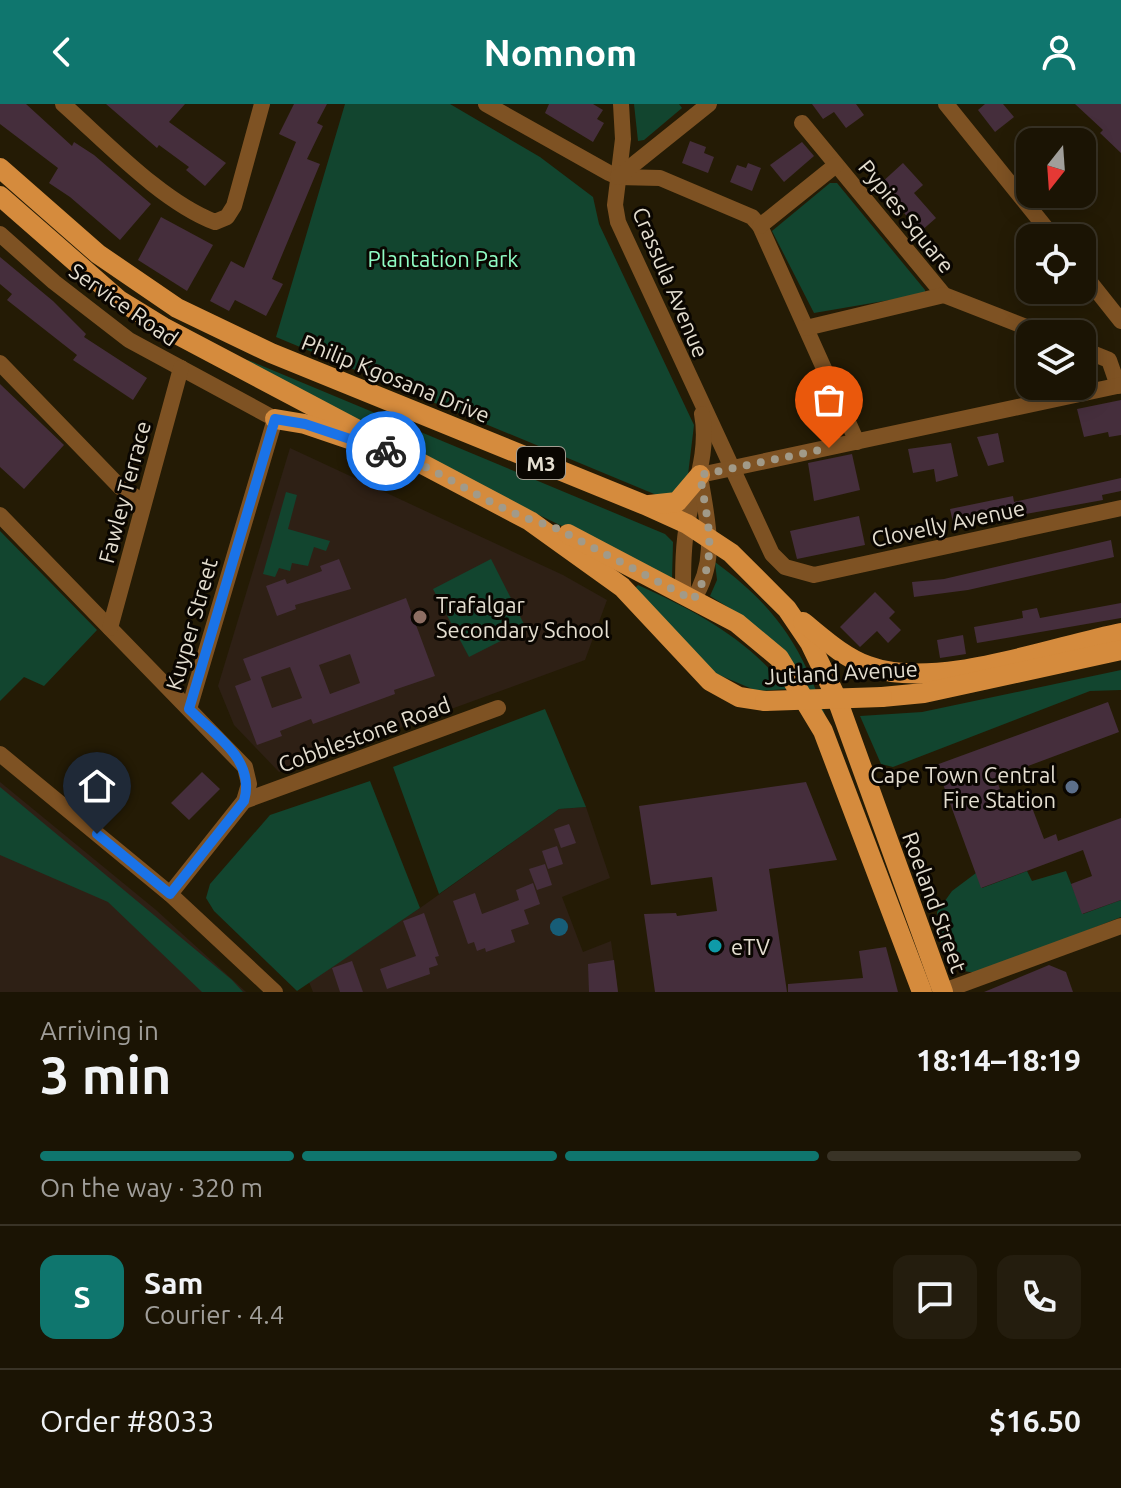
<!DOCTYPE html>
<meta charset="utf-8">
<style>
body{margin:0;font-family:Ubuntu,sans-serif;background:#241d0e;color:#f1f3f6;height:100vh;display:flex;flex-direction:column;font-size:30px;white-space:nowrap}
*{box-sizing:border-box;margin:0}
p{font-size:26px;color:#a09e9a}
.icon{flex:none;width:44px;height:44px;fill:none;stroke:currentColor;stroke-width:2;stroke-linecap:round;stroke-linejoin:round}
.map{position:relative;height:888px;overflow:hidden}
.panel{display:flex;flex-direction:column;background:#1b1404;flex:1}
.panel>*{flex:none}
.needle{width:52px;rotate:197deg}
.tools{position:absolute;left:1016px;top:24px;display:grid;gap:16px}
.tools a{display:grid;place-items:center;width:80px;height:80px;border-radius:16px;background:#1b1404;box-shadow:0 4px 20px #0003,0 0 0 2px #393326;font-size:40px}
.pin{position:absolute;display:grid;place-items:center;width:68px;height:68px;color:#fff;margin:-82px -34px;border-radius:50% 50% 50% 0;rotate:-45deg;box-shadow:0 0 8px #0007}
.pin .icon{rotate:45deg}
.courier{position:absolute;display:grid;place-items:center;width:80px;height:80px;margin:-40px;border:6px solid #1a73e8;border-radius:50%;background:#fff;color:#222;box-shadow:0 2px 10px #0007}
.head em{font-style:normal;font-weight:700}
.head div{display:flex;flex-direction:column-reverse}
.head{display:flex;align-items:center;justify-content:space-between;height:136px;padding:0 40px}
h1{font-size:52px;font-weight:700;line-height:60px}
.bar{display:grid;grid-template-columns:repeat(4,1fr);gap:12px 8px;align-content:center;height:96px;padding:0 40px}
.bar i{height:10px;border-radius:6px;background:#393326}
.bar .on{background:#0f766e}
.bar p{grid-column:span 4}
.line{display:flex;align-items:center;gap:20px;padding:0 40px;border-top:2px solid #393326}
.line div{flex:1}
.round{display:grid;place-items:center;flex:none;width:84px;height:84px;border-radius:16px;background:#241d0e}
header{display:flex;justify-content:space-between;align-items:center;height:104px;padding:0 40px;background:#0f766e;color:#fff;font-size:36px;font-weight:700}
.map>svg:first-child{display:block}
</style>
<header><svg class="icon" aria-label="back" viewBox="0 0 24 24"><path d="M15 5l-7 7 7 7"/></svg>Nomnom<svg class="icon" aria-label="person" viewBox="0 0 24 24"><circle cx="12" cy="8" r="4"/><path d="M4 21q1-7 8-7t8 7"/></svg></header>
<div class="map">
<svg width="1121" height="888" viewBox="0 0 1121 888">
<rect width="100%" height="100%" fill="#241b05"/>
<g fill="#2e2015">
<polygon points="290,344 563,471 607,496 585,556 279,668 234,621 218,582"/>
<polygon points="0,678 156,806 246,888 0,888"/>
<polygon points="586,703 610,774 562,793 583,848 611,837 618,888 313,888 309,878 420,804 559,705"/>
</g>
<g fill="#12452f">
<polygon points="345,0 450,0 540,53 593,93 599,120 694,321 687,379 677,391 659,392 276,233"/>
<polygon points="634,0 679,0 682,4 644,36 638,37"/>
<polygon points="830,79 837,79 925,186 925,190 814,209 772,127"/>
<polygon points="248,256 665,430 673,438 672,475 512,398 242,259"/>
<polygon points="286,388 297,391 288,425 330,437 326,447 314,443 308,462 292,459 290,467 279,464 275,473 263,470"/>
<polygon points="0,427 97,526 44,582 24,573 0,597"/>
<polygon points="491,455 526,524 469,553 433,485"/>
<path d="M715 458C792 514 811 564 838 651 807 570 785 537 710 492L717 476Z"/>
<path d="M638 481C695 507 747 534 787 585L757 587 705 565 635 484Z"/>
<polygon points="1121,566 1121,586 1090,587 893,663 881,660 860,612 922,608"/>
<polygon points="545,605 586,703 559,705 439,790 393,663"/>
<polygon points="370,677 420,804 297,887 214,807 206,794 210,780 270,711"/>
<polygon points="0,683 232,876 243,888 202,888 108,798 0,751"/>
<path d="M1027 767 1032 777 1066 767 1083 810 1121 796V813L982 868C942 872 940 840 937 808L952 787 976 769 982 784Z"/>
</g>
<circle fill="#175d77" cx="559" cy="823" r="9"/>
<g fill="#452e3c" fill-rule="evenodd">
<polygon points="0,0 26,0 72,42 74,38 94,51 151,100 120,136 70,93 49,79 58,64 0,20"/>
<polygon points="106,0 185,0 169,18 226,59 205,82 186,66 189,63 159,41 157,44"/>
<polygon points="294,0 327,0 317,19 323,22 307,55 320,60 272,175 283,180 266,212 235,196 229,207 210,197 231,157 244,164 296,38 279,30"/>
<polygon points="549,0 593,0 603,6 597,15 604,19 593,38 545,9"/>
<polygon points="812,0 856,0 864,11 846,24 834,8 823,15"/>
<polygon points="985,0 1003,0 1014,13 995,28 978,6"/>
<polygon points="1075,0 1121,0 1121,49 1100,29 1103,26"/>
<polygon points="690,37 706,43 704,49 714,53 708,69 682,59"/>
<polygon points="802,38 814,52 784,78 770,61"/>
<polygon points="748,59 761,64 752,87 730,78 737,61 746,64"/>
<polygon points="903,59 923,81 914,89 936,114 920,128 880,80"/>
<polygon points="161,113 213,141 187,187 138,156"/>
<polygon points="0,153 53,197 86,230 84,233 147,274 133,296 73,256 77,251 7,196 12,190 0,180"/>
<polygon points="0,280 64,341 24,385 0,363"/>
<polygon points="1121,296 1121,331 1109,333 1108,328 1084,333 1077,305"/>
<polygon points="998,329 1004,358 988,362 977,333"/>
<polygon points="951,339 958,372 936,378 934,365 913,369 908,345"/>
<polygon points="852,350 860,386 814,397 808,359"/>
<polygon points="1121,374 1121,387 1102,391 1103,396 954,423 950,405 1013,392 1014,398"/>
<polygon points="859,412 865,441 797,455 790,427"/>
<polygon points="1111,436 1114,453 968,486 914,493 912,478 944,475"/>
<polygon points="339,455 351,485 295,501 296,505 277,512 266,482 285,475 287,480 322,467 320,462"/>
<polygon points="875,488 895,508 889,514 901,526 888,539 877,527 860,543 840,523"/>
<path d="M406 494 435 572 394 586 395 590 313 620 311 615 280 627 282 632 257 641 235 582 251 576 243 555ZM350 550 360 579 330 590 319 561ZM290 563 302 594 272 604 261 573Z"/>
<polygon points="1121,499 1121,514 977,539 974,523 1023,514 1022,507 1037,504 1040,514"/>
<polygon points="963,531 966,550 940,554 937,536"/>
<polygon points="1108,598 1119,628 996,674 1006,702 1028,693 1044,735 1056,730 1058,737 1121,714 1121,796 1082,810 1071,780 1092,772 1083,746 981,784 936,661"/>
<polygon points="202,668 220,685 189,716 171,699"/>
<polygon points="806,678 837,756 769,765 787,888 655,888 644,810 676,809 677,812 717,807 712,773 651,781 639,702"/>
<polygon points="569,720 576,739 561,744 554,725"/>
<polygon points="557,742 563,760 548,765 542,747"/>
<polygon points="545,760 552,781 537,786 529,765"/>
<polygon points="533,779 540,800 524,806 529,820 511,826 515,838 486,848 485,844 477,847 474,838 468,840 453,797 475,789 482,810 519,796 516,786"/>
<polygon points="424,809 439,852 435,853 438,861 429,864 430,870 387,885 380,865 416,852 403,817"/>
<polygon points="886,843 898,888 788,888 788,880 863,874 859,847"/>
<polygon points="614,856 618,888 589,888 588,860"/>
<polygon points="352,857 363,888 340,888 332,864"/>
<polygon points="1049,861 1066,868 1073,888 984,888"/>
</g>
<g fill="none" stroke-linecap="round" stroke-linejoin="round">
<g stroke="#7e5223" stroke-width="16">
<path d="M63 0C106 38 162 98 215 118L227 113 234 102 262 0"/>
<polyline points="486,0 609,69 618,73 660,74 752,113 760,122 857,338"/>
<polyline points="621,0 623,35 615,101 618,118 772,450 785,463 814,471 1121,404"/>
<polyline points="946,0 1054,134"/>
<polyline points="802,19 944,191 1044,230"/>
<polyline points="618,73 709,0"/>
<polyline points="760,122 836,61"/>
<polyline points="0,130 54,178 129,236 275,315 189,605"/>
<polyline points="1082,168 1121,217"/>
<polyline points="806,224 944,191"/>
<polyline points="1082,245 1109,256 1118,282"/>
<polyline points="0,259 120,383 143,398"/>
<polyline points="700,371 1121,281"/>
<polyline points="0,411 245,663 249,680 244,697 170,790"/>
<path d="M683 490C683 466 683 440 688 415 695 381 709 346 702 310"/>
<path d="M693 496C718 456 708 422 701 378"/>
<polyline points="110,524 181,264"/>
<polyline points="0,650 170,790 275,888"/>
<polyline points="244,697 498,604"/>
<polyline points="941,888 1121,822"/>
</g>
<g stroke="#d58b3d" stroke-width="20">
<polyline points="0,64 98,150 177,204 271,249 645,401 687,420 731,449 787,505 810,539 837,595 943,888"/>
<polyline points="0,92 119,196 163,223 530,417 622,483 710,577 739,593 765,597"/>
<polyline points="275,315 305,320 361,339"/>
<polyline points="649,401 677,398 700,371"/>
<polyline points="568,430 737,519 779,554 823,627 922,888"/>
<path d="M803 518C823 534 843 553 868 562 935 587 1051 543 1121 529"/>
<polyline points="882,593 924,589 1121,546"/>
</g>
<polyline stroke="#d58b3d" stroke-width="20" points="765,597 882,593"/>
</g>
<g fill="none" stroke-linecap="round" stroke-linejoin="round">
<path stroke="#a19a89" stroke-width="8" stroke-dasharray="0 14.4" d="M386 347C444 365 493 408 552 422L693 496C720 454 707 417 700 371L829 344"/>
<path stroke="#1a73e8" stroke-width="10" d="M97 730 170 790 244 697C256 656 216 632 189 605L275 315 305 320 386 347"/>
</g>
<circle fill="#8d6e63" stroke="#0a0601" stroke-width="3" cx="420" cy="513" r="8"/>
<circle fill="#5c6f8a" stroke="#0a0601" stroke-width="3" cx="1072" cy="683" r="8"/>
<circle fill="#0f9aa8" stroke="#0a0601" stroke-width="3" cx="715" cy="842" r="8"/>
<g text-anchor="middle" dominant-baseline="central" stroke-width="6" stroke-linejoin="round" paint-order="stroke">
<rect fill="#0a0601" stroke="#a39d92" stroke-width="2" x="517" y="343" width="48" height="32" rx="6"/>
<g font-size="20" font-weight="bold" fill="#e4ded0">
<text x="541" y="359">M3</text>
</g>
<g font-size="22" fill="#e4ded0" stroke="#0a0601">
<text transform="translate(907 112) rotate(51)">Pypies Square</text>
<text transform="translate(671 178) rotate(67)">Crassula Avenue</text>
<text transform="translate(124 200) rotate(35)">Service Road</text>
<text transform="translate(396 274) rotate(22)">Philip Kgosana Drive</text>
<text transform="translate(124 388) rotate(-75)">Fawley Terrace</text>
<text transform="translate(948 419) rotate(-12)">Clovelly Avenue</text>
<text transform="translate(191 520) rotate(-74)">Kuyper Street</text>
<text transform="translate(841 568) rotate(-3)">Jutland Avenue</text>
<text transform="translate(364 630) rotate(-20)">Cobblestone Road</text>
<text transform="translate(935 798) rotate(70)">Roeland Street</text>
</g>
<g font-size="22" fill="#90fdc5" stroke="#0a0601">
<text x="443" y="154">Plantation Park</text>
</g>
<g font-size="22" fill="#e4ded0" stroke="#0a0601" text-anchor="start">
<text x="436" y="500">Trafalgar<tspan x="436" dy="25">Secondary School</tspan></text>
<text x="1056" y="670" text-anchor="end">Cape Town Central<tspan x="1056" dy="25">Fire Station</tspan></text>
<text x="731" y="842">eTV</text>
</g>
</g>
</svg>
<div class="tools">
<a><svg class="needle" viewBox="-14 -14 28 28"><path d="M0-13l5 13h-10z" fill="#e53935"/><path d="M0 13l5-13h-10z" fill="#a09e9a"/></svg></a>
<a><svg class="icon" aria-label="locate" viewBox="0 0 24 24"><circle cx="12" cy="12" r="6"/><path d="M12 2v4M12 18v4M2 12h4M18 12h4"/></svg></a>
<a><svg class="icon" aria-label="layers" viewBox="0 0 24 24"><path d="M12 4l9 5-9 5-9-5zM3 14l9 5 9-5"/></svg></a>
</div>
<div class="pin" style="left:829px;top:344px;background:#ea580c"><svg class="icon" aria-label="bag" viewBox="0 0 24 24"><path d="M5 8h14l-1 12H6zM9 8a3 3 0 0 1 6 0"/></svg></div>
<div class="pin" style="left:97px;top:730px;background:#1f2937"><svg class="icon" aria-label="home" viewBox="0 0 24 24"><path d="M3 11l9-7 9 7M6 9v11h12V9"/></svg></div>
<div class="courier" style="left:386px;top:347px"><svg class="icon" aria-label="bike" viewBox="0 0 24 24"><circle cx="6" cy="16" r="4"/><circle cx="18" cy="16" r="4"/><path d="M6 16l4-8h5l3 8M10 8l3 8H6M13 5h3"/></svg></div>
</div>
<section class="panel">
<div class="head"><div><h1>3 min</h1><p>Arriving in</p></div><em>18:14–18:19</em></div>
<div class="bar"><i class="on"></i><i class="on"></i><i class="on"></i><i></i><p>On the way · 320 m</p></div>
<div class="line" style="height:144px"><b class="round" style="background:#0f766e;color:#fff">S</b><div><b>Sam</b><p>Courier · 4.4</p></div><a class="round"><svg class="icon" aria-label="chat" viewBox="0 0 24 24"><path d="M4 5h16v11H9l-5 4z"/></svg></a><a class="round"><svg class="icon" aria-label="phone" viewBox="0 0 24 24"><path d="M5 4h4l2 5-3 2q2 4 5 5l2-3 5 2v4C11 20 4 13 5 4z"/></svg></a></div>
<div class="line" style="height:104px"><div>Order #8033</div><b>$16.50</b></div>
</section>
